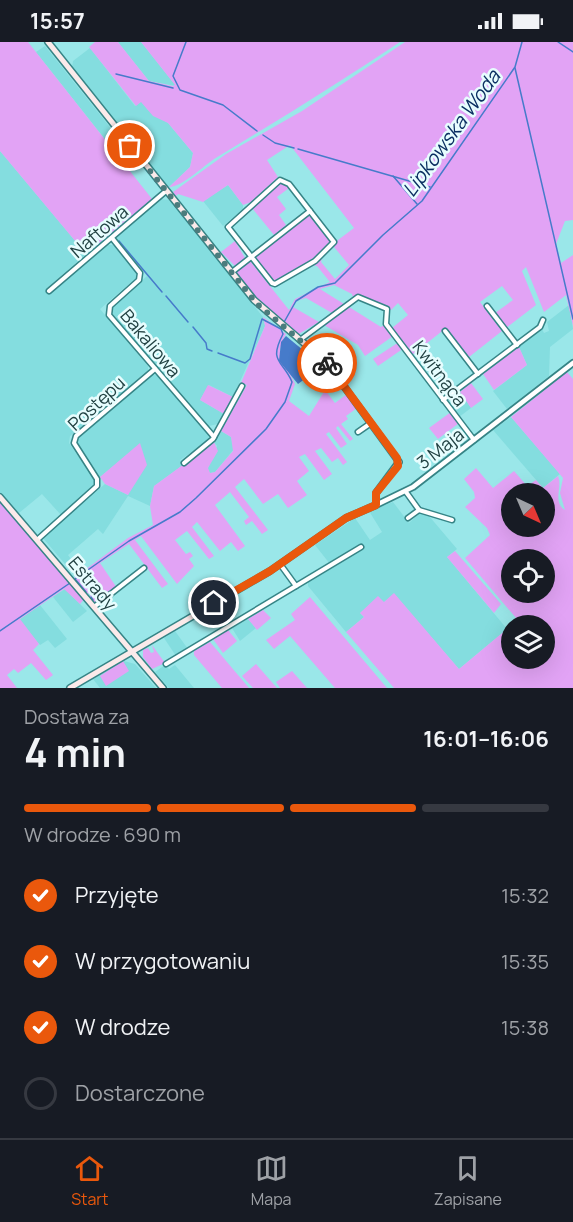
<!DOCTYPE html>
<html lang="pl">
<meta charset="utf-8">
<style>
body{margin:0;font-family:Manrope,sans-serif;background:#242831;color:#f1f3f6;height:100vh;display:flex;flex-direction:column;font-size:22px;white-space:nowrap}
*{box-sizing:border-box;margin:0}
p{font-size:20px;color:#9ea1a6}
.icon{flex:none;width:33px;height:33px;fill:none;stroke:currentColor;stroke-width:2;stroke-linecap:round;stroke-linejoin:round}
.map{position:relative;height:646px;overflow:hidden}
.panel{display:flex;flex-direction:column;background:#171b24;flex:1}
.panel>*{flex:none}
.needle{width:39px;rotate:136deg}
.buttons{position:absolute;left:501px;top:441px;display:grid;gap:12px}
.buttons a{display:grid;place-items:center;width:54px;height:54px;border-radius:50%;background:#171b24;box-shadow:0 6px 24px #0002;font-size:30px}
.pin{position:absolute;display:grid;place-items:center;width:51px;height:51px;color:#fff;margin:-26px;border:3px solid #fff;border-radius:50%;box-shadow:0 2px 6px #0007}
.courier{position:absolute;display:grid;place-items:center;width:60px;height:60px;margin:-30px;border:4px solid #ea580c;border-radius:50%;background:#fff;color:#222;box-shadow:0 2px 8px #0007}
.head em{font-style:normal;font-weight:700}
.head div{display:flex;flex-direction:column-reverse}
.head{display:flex;align-items:center;justify-content:space-between;height:102px;padding:0 24px}
h1{font-size:39px;font-weight:700;line-height:45px}
.bar{display:grid;grid-template-columns:repeat(4,1fr);gap:9px 6px;align-content:center;height:72px;padding:0 24px}
.bar i{height:8px;border-radius:4px;background:#363941}
.bar .current{background:#ea580c}
.bar p{grid-column:span 4}
ol{padding:0 24px;list-style:none}
li{display:flex;align-items:center;gap:18px;height:66px}
li p{margin-inline-start:auto}
li .icon{padding:6px;border-radius:50%;background:#ea580c;color:#fff;stroke-width:4}
li:last-child{color:#9ea1a6}
li i{width:33px;height:33px;border:3px solid #363941;border-radius:50%}
.status{display:flex;justify-content:space-between;align-items:center;height:42px;padding:0 30px;background:#171b24;direction:ltr}
.status svg{height:16px;fill:currentColor}
.dock{display:flex;justify-content:space-around;align-items:center;height:84px;border-top:2px solid #363941;background:#171b24;font-size:16px;color:#9ea1a6}
.dock a{display:grid;justify-items:center;gap:3px}
.dock .current{color:#ea580c}
.map>svg:first-child{display:block}
</style>
<div class="status"><b>15:57</b><svg viewBox="0 0 49 12"><path d="M0 12V9h3v3zM5 12V6h3v6zM10 12V3h3v9zM15 12V0h3v12zM26 1h20v11H26zM47 4h2v5h-2z"/></svg></div>
<div class="map">
<svg width="573" height="646" viewBox="0 0 573 646">
<rect width="100%" height="100%" fill="#9ae7e9"/>
<g fill="#84dddf">
<polygon points="118,0 141,0 176,44 149,39"/>
<polygon points="45,4 117,94 108,101 36,10"/>
<polygon points="90,6 135,64 141,59 148,68 168,81 193,111 190,125 169,145 165,143 72,25 73,19"/>
<polygon points="0,109 86,212 47,246 51,251 108,203 113,203 137,231 136,236 100,267 148,324 148,328 70,394 69,401 94,437 93,445 61,473 42,452 19,471 0,450"/>
<polygon points="228,143 243,163 243,167 223,184 203,159"/>
<polygon points="160,157 170,158 263,275 265,284 233,355 209,343 200,358 224,372 218,382 209,384 111,270 111,266 147,234 117,199 117,194"/>
<polygon points="569,263 573,287 550,305 549,334 507,367 493,349 527,323 519,305 542,287 544,291 549,289 547,280"/>
<polygon points="152,333 156,333 209,393 208,399 180,418 183,423 154,444 150,464 128,454 103,492 98,487 68,513 81,531 76,535 43,496 105,442 128,453 140,402 100,435 77,400 78,397"/>
<polygon points="460,350 471,366 459,375 449,361"/>
<polygon points="511,375 560,432 543,446 493,388"/>
<polygon points="221,389 231,395 234,407 215,430 210,431 207,428 217,404 214,400"/>
<polygon points="393,460 409,481 421,470 429,474 457,507 447,515 507,587 459,627 394,552 383,561 379,555 360,571 364,575 346,590 308,544 308,540 325,530 330,522 315,503 355,476 370,498 382,490 369,469"/>
<polygon points="65,547 87,569 73,580 53,555"/>
<polygon points="40,563 67,597 55,606 48,598 40,603 19,578"/>
<polygon points="248,577 256,586 240,599 232,586"/>
<polygon points="175,589 188,607 176,614 164,596"/>
<polygon points="124,619 135,622 156,646 100,646 93,637"/>
<polygon points="165,623 169,627 175,623 194,646 169,646 155,630"/>
</g>
<g fill="#e2a3f5" fill-rule="evenodd">
<polygon points="0,0 28,0 152,157 86,212 0,109"/>
<path d="M95 0H118L149 39 173 44 175 43 141 0H400C342 39 280 77 219 114 206 121 183 145 169 145L190 125 193 111 168 81 153 74 141 60 136 64 89 5Z"/>
<polygon points="405,0 573,0 573,178 565,179 556,202 561,221 573,213 573,284 566,253 544,270 526,225 522,229 536,263 506,286 495,271 513,258 502,244 480,260 502,289 469,315 446,286 412,313 392,286 408,273 398,261 391,268 359,252 353,255 352,252 334,243 320,247 344,262 332,271 306,256 296,259 293,265 319,280 297,293 264,265 235,231 250,219 289,268 295,257 330,240 317,224 313,223 322,216 321,220 335,237 349,223 334,205 338,198 354,186 290,103 267,118 278,135 251,160 243,163 228,143 203,160 178,152 176,154 173,150 226,112 302,69"/>
<polygon points="282,140 289,146 277,155 286,167 279,173 286,183 274,193 252,166"/>
<polygon points="308,172 311,173 331,198 331,201 315,215 276,240 273,239 256,218 256,214"/>
<polygon points="235,199 245,216 235,224 221,210"/>
<polygon points="349,265 381,285 384,283 393,294 365,314 358,303 324,283"/>
<path d="M263 275 286 292C272 316 287 322 295 342L289 359 309 374 325 348 335 361 347 352 357 366 346 374 348 377 341 382 353 397 350 399 338 384 336 386 347 402 341 406 329 390 326 392 347 420 343 423 338 416 332 420 321 406 315 409 332 432 324 438 305 412 299 415 309 429 297 439 307 453 288 466 278 452 263 462 244 437 235 445 268 488 262 492 252 479 246 483 244 479 249 475 230 450 215 463 245 504 238 509 231 500 220 509 197 480 192 485 214 514 209 517 187 489 175 498 186 512 190 510 193 514 189 517 194 524 177 542 141 494 135 498 168 542 162 546 129 502 100 521 117 546 95 561 90 555 91 552 86 551 74 536 128 496 153 483 150 464 154 444 214 400 218 409 208 426 210 431 215 430 233 409 231 395 221 389 247 343 241 341 265 284Z"/>
<polygon points="399,300 404,306 378,324 373,317"/>
<polygon points="519,305 527,323 494,348 483,332"/>
<path d="M567 330 573 337V646H394L346 590 364 575 360 571 378 554 384 560 394 551 459 627 507 587 511 592 512 616H544V584L522 583 465 516 490 493 487 486 465 465 475 456 474 450 464 437 476 426 493 446 514 429 527 444 536 438 543 446 558 434C563 446 552 459 565 468L560 451 563 436 511 375ZM512 452H544V484H512ZM512 518H544V550H512Z"/>
<polygon points="471,341 483,357 471,366 460,350"/>
<polygon points="208,343 233,355 224,372 200,358"/>
<polygon points="451,370 459,381 438,397 429,386"/>
<polygon points="140,401 147,423 128,453 105,442 100,435"/>
<polygon points="0,458 84,557 80,562 64,547 20,577 39,602 33,608 53,633 46,638 31,621 18,631 14,627 7,633 17,646 0,646"/>
<polygon points="455,509 501,562 494,571 447,515"/>
<polygon points="310,555 387,646 335,646 290,594 274,607 266,598 295,578 291,572"/>
<polygon points="263,568 271,576 257,588 248,577"/>
<polygon points="228,588 237,599 223,611 213,597"/>
<polygon points="210,600 249,646 222,646 194,613 194,609"/>
<polygon points="152,603 165,621 152,627 143,615 143,608 148,606 151,611 154,610"/>
<polygon points="123,619 129,629 106,644 100,634"/>
<polygon points="256,622 277,646 253,646 242,634"/>
<polygon points="292,629 307,646 280,646 276,640"/>
</g>
<polygon fill="#467bca" points="286,294 309,313 306,336 298,342 279,319 281,300"/>
<g fill="none" stroke-linecap="round" stroke-linejoin="round">
<g stroke="#467bca" stroke-width="1.5">
<polyline points="186,0 173,34 180,48 223,63 257,89"/>
<polyline points="558,0 573,10"/>
<polyline points="515,26 573,277"/>
<polyline points="116,32 173,46"/>
<polyline points="263,93 275,101 294,106"/>
<polyline points="298,107 430,145"/>
<polyline points="393,134 417,162"/>
<polyline points="119,199 162,250"/>
<polyline points="166,254 188,280"/>
<polyline points="283,282 296,259 318,245 335,241 383,193 422,159 515,25 522,0"/>
<polyline points="193,285 206,301 207,307 212,309"/>
<path d="M86 550 75 537 129 499 180 470 196 456 266 387 285 360 292 340C283 318 268 321 283 292L281 287 262 277 250 317 245 321 218 311"/>
<polyline points="91,555 93,558"/>
<polyline points="0,589 70,541"/>
</g>
<g stroke="#368486" stroke-width="7">
<g id="minor">
<polygon points="280,138 289,142 334,200 315,219 275,242 272,241 228,185"/>
<polyline points="112,196 140,231 139,238 110,264 109,273 214,395"/>
<polyline points="232,230 310,169"/>
<polyline points="49,249 166,149"/>
<polyline points="487,264 517,303"/>
<polyline points="445,289 478,332"/>
<polyline points="300,298 358,255 387,267 386,282 474,398"/>
<polyline points="443,358 540,285 543,278"/>
<polyline points="358,390 371,381"/>
<polyline points="184,421 213,397 242,344"/>
<polyline points="406,450 419,468 452,478"/>
<polyline points="408,476 419,468"/>
<polyline points="37,498 97,444 97,437 74,401 76,394 155,327"/>
<polyline points="280,522 296,544"/>
<polyline points="94,565 144,526"/>
<polyline points="166,622 361,505"/>
</g>
</g>
<g stroke="#368486" stroke-width="8">
<polyline id="tertiary" points="376,463 413,445 573,321"/>
</g>
<g stroke="#368486" stroke-width="8">
<g id="secondary">
<polyline points="48,0 254,258 327,321 399,420 376,451 376,463 346,476 270,529 70,646"/>
<polyline points="0,455 163,646"/>
</g>
</g>
<use href="#minor" stroke="#fff" stroke-width="4"/>
<use href="#tertiary" stroke="#fff" stroke-width="4.5"/>
<use href="#secondary" stroke="#fbeaea" stroke-width="5"/>
</g>
<g fill="none" stroke-linecap="round" stroke-linejoin="round">
<polyline stroke="#4c7c7d" stroke-width="6" stroke-dasharray="0 10.8" points="130,104 257,262 327,321"/>
<polyline stroke="#ea580c" stroke-width="8" points="214,561 270,529 346,476 376,463 376,451 398,424 397,416 327,321"/>
</g>
<g text-anchor="middle" dominant-baseline="central" stroke-width="5" stroke-linejoin="round" paint-order="stroke">
<g font-size="18" fill="#224243" stroke="#e7fdfe">
<text transform="translate(99 189) rotate(-41)">Naftowa</text>
<text transform="translate(151 301) rotate(50)">Bakaliowa</text>
<text transform="translate(440 331) rotate(53)">Kwitnąca</text>
<text transform="translate(96 361) rotate(-43)">Postępu</text>
<text transform="translate(440 406) rotate(-38)">3 Maja</text>
<text transform="translate(93 541) rotate(50)">Estrady</text>
</g>
<g font-size="20" font-style="italic" fill="#0b2f62" stroke="#e7fdfe">
<text transform="translate(451 91) rotate(-54)">Lipkowska Woda</text>
</g>
</g>
</svg>
<div class="buttons">
<a><svg class="needle" viewBox="-14 -14 28 28"><path d="M0-13l5 13h-10z" fill="#e53935"/><path d="M0 13l5-13h-10z" fill="#9ea1a6"/></svg></a>
<a><svg class="icon" aria-label="locate" viewBox="0 0 24 24"><circle cx="12" cy="12" r="6"/><path d="M12 2v4M12 18v4M2 12h4M18 12h4"/></svg></a>
<a><svg class="icon" aria-label="layers" viewBox="0 0 24 24"><path d="M12 4l9 5-9 5-9-5zM3 14l9 5 9-5"/></svg></a>
</div>
<div class="pin" style="left:130px;top:104px;background:#ea580c"><svg class="icon" aria-label="bag" viewBox="0 0 24 24"><path d="M5 8h14l-1 12H6zM9 8a3 3 0 0 1 6 0"/></svg></div>
<div class="pin" style="left:214px;top:561px;background:#1f2937"><svg class="icon" aria-label="home" viewBox="0 0 24 24"><path d="M3 11l9-7 9 7M6 9v11h12V9"/></svg></div>
<div class="courier" style="left:327px;top:321px"><svg class="icon" aria-label="bike" viewBox="0 0 24 24"><circle cx="6" cy="16" r="4"/><circle cx="18" cy="16" r="4"/><path d="M6 16l4-8h5l3 8M10 8l3 8H6M13 5h3"/></svg></div>
</div>
<section class="panel">
<div class="head"><div><h1>4 min</h1><p>Dostawa za</p></div><em>16:01–16:06</em></div>
<div class="bar"><i class="current"></i><i class="current"></i><i class="current"></i><i></i><p>W drodze · 690 m</p></div>
<ol>
<li><svg class="icon" aria-label="check" viewBox="0 0 24 24"><path d="M5 12l5 5 9-10"/></svg>Przyjęte<p>15:32</p></li>
<li><svg class="icon" aria-label="check" viewBox="0 0 24 24"><path d="M5 12l5 5 9-10"/></svg>W przygotowaniu<p>15:35</p></li>
<li><svg class="icon" aria-label="check" viewBox="0 0 24 24"><path d="M5 12l5 5 9-10"/></svg>W drodze<p>15:38</p></li>
<li><i></i>Dostarczone</li>
</ol>
</section>
<nav class="dock">
<a class="current"><svg class="icon" aria-label="home" viewBox="0 0 24 24"><path d="M3 11l9-7 9 7M6 9v11h12V9"/></svg>Start</a>
<a><svg class="icon" aria-label="map" viewBox="0 0 24 24"><path d="M3 6l6-2 6 2 6-2v14l-6 2-6-2-6 2zM9 4v14M15 6v14"/></svg>Mapa</a>
<a><svg class="icon" aria-label="saved" viewBox="0 0 24 24"><path d="M7 4h10v16l-5-4-5 4z"/></svg>Zapisane</a>
</nav>
